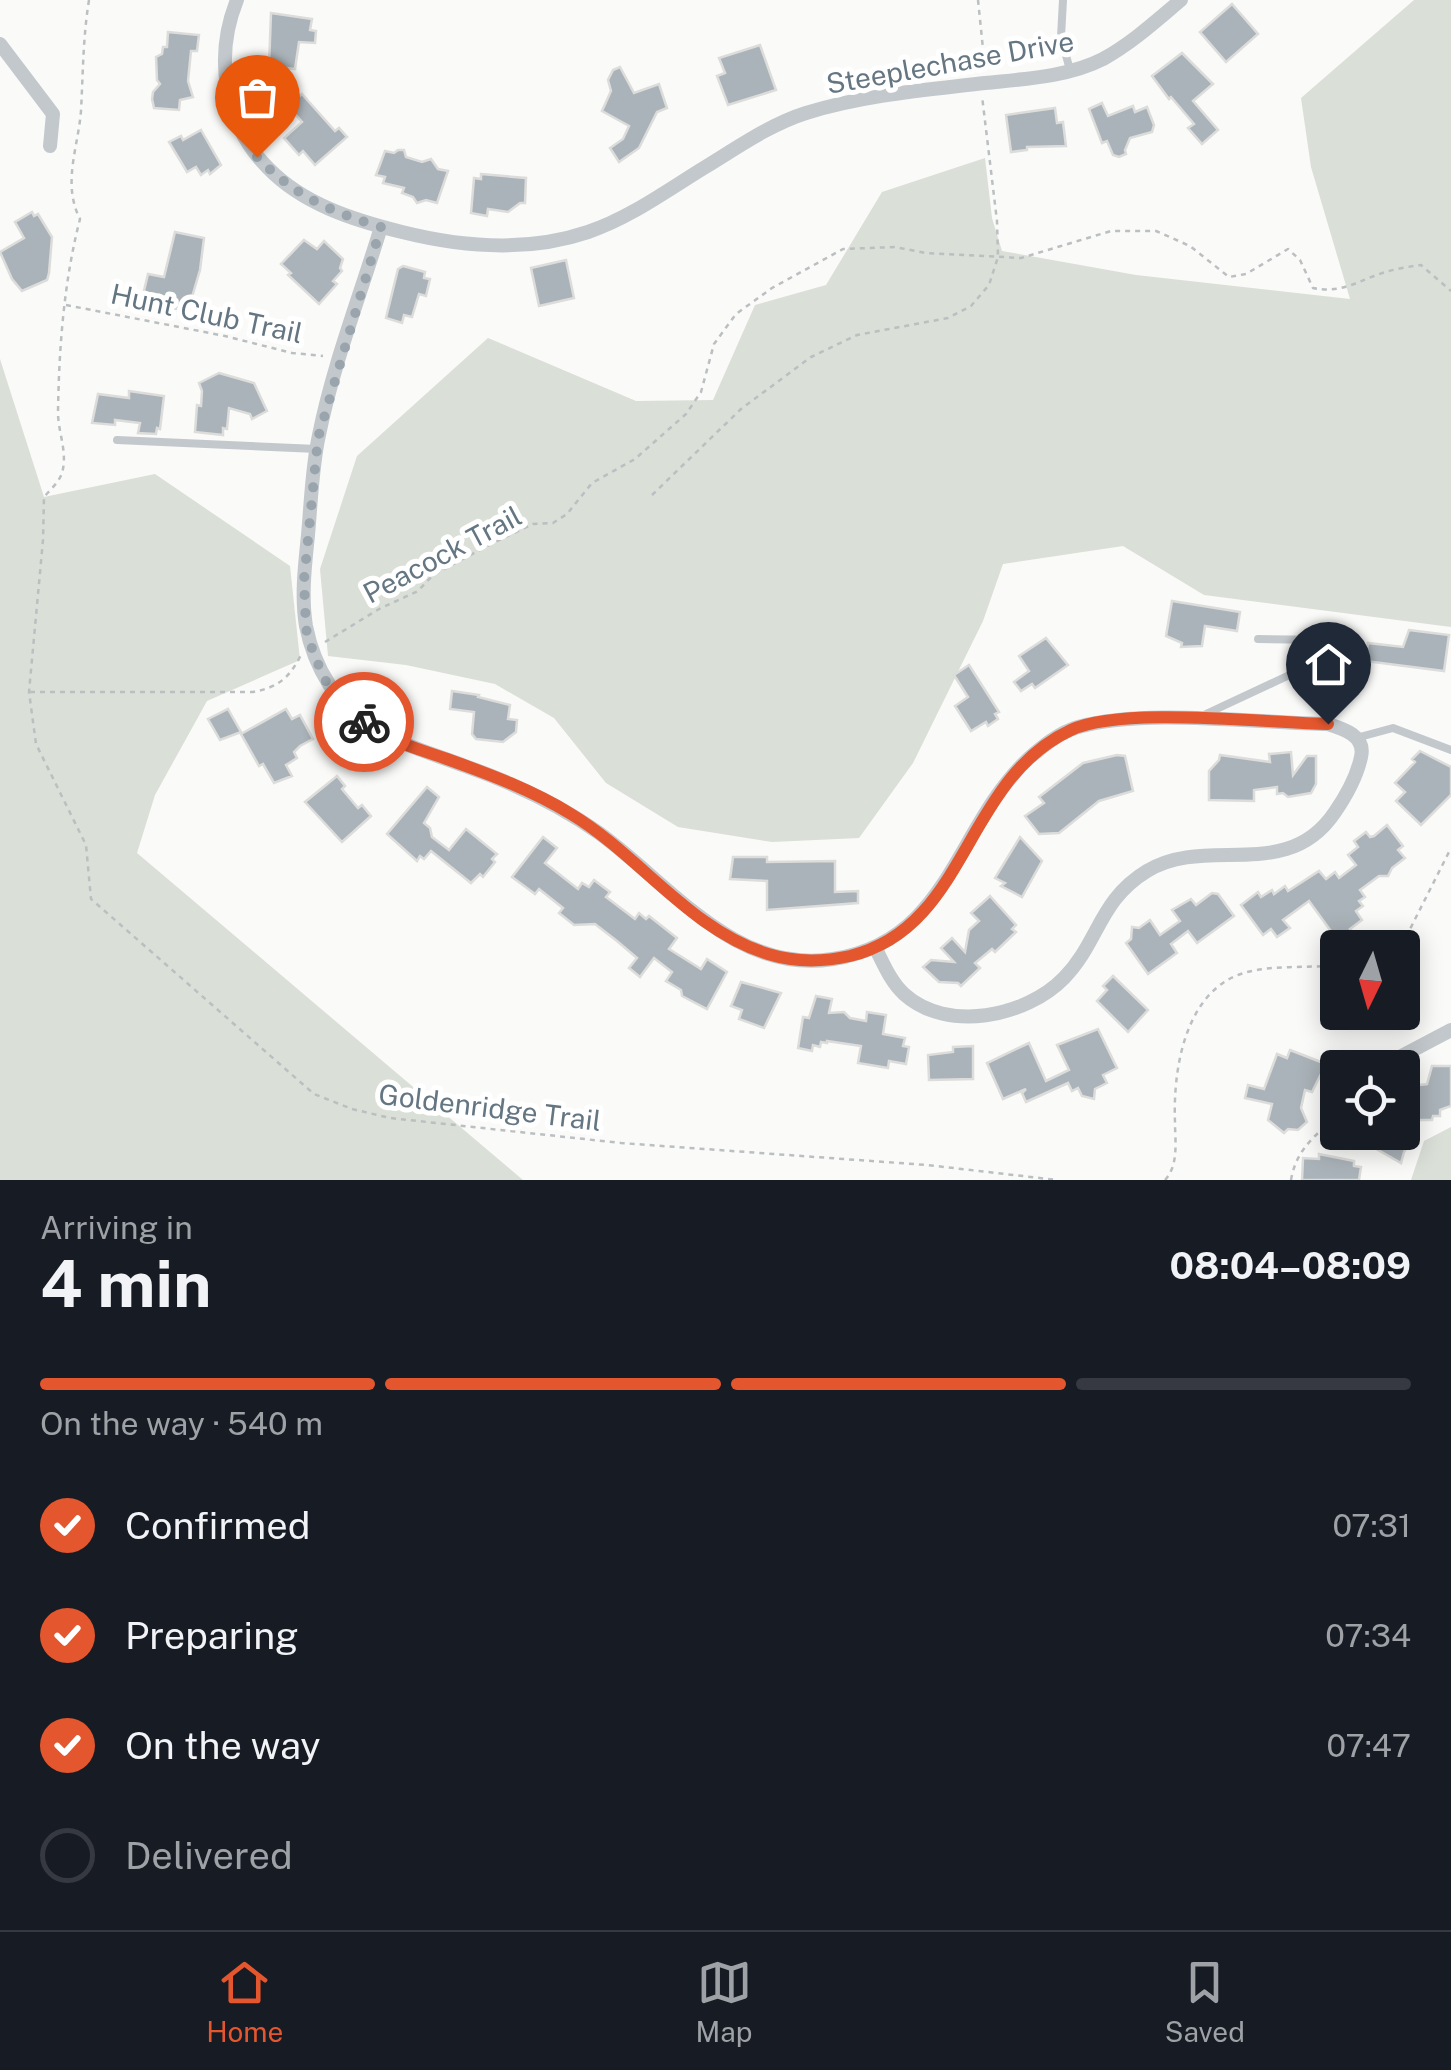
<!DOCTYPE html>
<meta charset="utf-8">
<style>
body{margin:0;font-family:"Public Sans",sans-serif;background:#20242c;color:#f1f3f6;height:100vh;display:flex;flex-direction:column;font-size:38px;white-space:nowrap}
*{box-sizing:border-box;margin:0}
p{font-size:32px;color:#9ea1a6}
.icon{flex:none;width:55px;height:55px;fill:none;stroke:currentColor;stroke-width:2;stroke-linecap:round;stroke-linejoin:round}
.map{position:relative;height:1180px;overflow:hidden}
.drawer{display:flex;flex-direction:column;background:#171b24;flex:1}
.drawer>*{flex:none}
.needle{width:65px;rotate:185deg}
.buttons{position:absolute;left:1320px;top:930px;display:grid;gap:20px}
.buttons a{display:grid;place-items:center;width:100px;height:100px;border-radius:10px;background:#171b24;box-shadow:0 5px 25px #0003;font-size:50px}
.pin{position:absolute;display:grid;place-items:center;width:85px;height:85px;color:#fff;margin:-102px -42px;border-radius:50% 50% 50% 0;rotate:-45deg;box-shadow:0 0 10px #0007}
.pin .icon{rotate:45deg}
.courier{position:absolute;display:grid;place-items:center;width:100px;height:100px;margin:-50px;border:8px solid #e4572e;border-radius:50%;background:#fff;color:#222;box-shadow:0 2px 12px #0007}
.head em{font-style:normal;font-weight:700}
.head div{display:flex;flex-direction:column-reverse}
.head{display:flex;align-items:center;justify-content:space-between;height:170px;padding:0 40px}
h1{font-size:65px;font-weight:700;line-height:75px}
.bar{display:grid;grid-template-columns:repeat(4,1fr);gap:15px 10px;align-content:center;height:120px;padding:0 40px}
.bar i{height:12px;border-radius:8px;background:#363941}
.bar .current{background:#e4572e}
.bar p{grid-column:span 4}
ol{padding:0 40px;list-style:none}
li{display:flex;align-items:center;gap:30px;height:110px}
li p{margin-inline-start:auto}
li .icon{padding:10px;border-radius:50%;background:#e4572e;color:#fff;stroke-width:4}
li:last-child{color:#9ea1a6}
li i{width:55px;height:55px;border:5px solid #363941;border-radius:50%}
.menu{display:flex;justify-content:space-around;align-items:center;height:140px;border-top:2px solid #363941;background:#171b24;font-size:28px;color:#9ea1a6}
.menu a{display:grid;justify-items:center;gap:5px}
.menu .current{color:#e4572e}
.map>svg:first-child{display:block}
</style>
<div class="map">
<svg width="1451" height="1180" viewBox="0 0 1451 1180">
<rect width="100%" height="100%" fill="#fafaf8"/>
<g fill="#dadfd7">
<polygon points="1414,0 1451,0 1451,627 1204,595 1123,546 1003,564 983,621 913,763 859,838 772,842 678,827 606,783 554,718 495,684 406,665 328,656 320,569 357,456 488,338 636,401 713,400 755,305 826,285 882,192 985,158 992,218 1002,251 1136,275 1350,299 1311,167 1301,98"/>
<polygon points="0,359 44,497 155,474 290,566 300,660 207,701 155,795 137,853 523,1180 0,1180"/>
<polygon points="1451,1127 1451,1180 1411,1180 1424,1141"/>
</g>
<g fill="#aab3b9" stroke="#dcdcda" stroke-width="2.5">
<polygon points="1232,4 1258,34 1226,62 1200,32"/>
<polygon points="271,13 312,19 310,30 316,31 315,43 299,42 295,69 269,66"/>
<polygon points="168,32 199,35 197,51 191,51 188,81 193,97 180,100 179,110 154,108 152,99 153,92 160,84 157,80 156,57 162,54 163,47 167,47"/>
<polygon points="760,45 776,90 728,105 717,76 725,73 719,58"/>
<polygon points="1182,53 1213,84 1193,101 1218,130 1202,144 1188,128 1194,124 1171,97 1169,99 1152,76"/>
<polygon points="620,67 634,93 659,84 667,108 657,112 639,148 619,162 610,148 623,139 629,126 602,111 611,91 608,80 613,70"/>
<polygon points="302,94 335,131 339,128 347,137 315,165 303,151 299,155 284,138 302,122 288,106"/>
<polygon points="1102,103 1108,116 1133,106 1135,112 1147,107 1154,125 1152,132 1130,138 1125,150 1126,154 1119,157 1113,155 1107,141 1102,143 1089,109"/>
<polygon points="1055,108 1057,123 1063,122 1066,146 1027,147 1027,150 1011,152 1006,115"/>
<polygon points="201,130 221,165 210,174 208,170 201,175 196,167 187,172 169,142 181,136 183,140"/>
<polygon points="398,150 404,150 406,157 422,162 431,159 438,169 448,171 437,203 426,200 417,203 413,197 402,193 404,188 383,183 385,177 376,175 385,151 394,153"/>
<polygon points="481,174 526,178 525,203 520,203 508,212 488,209 487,216 471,213 474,178 481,179"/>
<polygon points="32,212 34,216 38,214 52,237 49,273 47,280 22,291 12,279 0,252 24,238 15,222"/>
<polygon points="175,232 204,238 200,270 192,297 184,310 156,306 152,304 154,298 143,295 148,274 164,277"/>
<polygon points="304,240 317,249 324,241 343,259 340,268 342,271 333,281 337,284 319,304 288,275 291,273 281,264"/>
<polygon points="566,260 574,298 539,306 531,268"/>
<polygon points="403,266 425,272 424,278 430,279 426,296 419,294 412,317 404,315 402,323 386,318 398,269"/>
<polygon points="219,373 254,383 267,411 252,419 250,414 229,408 227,429 223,428 223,435 195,432 197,405 201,406 202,391 199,383"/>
<polygon points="129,391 164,396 160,429 157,428 156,434 138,433 140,423 115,420 115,425 92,423 98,394 129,398"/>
<polygon points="1172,601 1240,612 1237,631 1205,626 1202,646 1181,647 1182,643 1166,636"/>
<polygon points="1409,630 1449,635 1444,671 1365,661 1368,643 1403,647"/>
<polygon points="1046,638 1068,665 1035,688 1032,684 1021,691 1014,682 1029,671 1019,656"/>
<polygon points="969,665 999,712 995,714 998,719 988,726 986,722 971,731 955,706 968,697 954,675"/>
<polygon points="452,691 479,695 478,697 510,705 508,719 517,720 516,732 503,742 476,739 472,734 474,712 450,709"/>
<polygon points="228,709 241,732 220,740 208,719"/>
<polygon points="286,709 292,719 300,715 313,739 300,746 294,752 297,758 286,765 292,776 274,783 263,764 259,766 241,734"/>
<polygon points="1420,751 1451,767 1451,795 1421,825 1396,801 1405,792 1395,783 1415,762 1412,759"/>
<polygon points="1291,752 1293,775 1307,756 1316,756 1316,784 1311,793 1288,797 1283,793 1277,794 1277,787 1254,790 1254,801 1209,800 1209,771 1219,760 1220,755 1270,762 1269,754"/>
<polygon points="1117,755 1125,756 1133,791 1099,801 1059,833 1039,834 1025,816 1044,803 1039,797 1083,763"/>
<polygon points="337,776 345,786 342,789 358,808 362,805 371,816 342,842 305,802"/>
<polygon points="427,787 439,797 424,823 430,828 432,837 449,850 466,829 497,854 492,859 495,862 483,877 480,874 471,883 431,851 424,859 420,856 417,861 387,834"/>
<polygon points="1387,825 1403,846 1398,850 1405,858 1392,868 1388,876 1379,876 1360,890 1365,897 1359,901 1363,906 1356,911 1362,920 1350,929 1355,935 1341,945 1309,901 1283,920 1290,928 1277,937 1271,929 1263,935 1241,905 1258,892 1261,897 1272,890 1274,894 1285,886 1288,891 1319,871 1326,879 1335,872 1339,878 1356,865 1348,855 1358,847 1354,841 1366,832 1370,837 1374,836"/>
<polygon points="543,837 557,848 545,863 578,889 582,883 589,887 594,880 610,892 606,897 635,919 639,913 646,919 649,916 677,938 669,949 701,969 707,959 727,972 707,1009 682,996 681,990 666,981 672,972 654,958 640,977 629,968 637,958 617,941 595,924 574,925 559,913 563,908 539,889 535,894 512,877"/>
<polygon points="1020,837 1042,861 1022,897 1001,886 1005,883 995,878"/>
<polygon points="733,857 767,857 767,862 835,861 835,892 858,891 858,903 767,910 767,881 730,879"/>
<polygon points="1212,893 1218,894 1234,916 1197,943 1188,931 1171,944 1177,953 1148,974 1126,943 1131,939 1132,927 1139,928 1150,920 1160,935 1180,921 1172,910 1191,899 1196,905"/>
<polygon points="990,896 1016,925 1012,929 1016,932 995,952 992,949 975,963 980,968 961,986 958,983 939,982 923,967 931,960 954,962 941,948 952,938 965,952 969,930 979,921 971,913"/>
<polygon points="1113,976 1148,1010 1128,1032 1097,1001 1107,990 1103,986"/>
<polygon points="741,982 781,993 764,1028 739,1019 742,1010 731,1006"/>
<polygon points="816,996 832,999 829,1013 844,1012 850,1018 866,1021 867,1012 886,1015 883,1034 905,1038 903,1046 909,1047 906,1064 889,1061 888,1068 858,1063 861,1046 827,1041 827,1043 821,1042 820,1047 813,1045 812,1051 798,1048 803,1017 809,1018"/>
<polygon points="1098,1029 1117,1068 1103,1075 1107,1083 1095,1089 1094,1099 1082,1096 1078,1088 1072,1091 1068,1083 1026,1102 1022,1093 1026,1089 1003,1099 987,1063 1029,1043 1046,1081 1069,1070 1057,1045"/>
<polygon points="973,1046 973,1079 929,1080 928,1055 953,1052 953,1047"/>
<polygon points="1290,1050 1326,1064 1312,1092 1305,1090 1301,1108 1307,1122 1298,1130 1288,1129 1284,1133 1268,1120 1272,1104 1245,1098 1248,1085 1264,1089 1277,1054 1287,1058"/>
<polygon points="1432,1066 1451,1066 1451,1106 1440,1110 1440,1116 1433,1116 1432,1120 1402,1120 1402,1087 1427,1084"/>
<polygon points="1382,1132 1408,1132 1415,1136 1404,1152 1401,1163 1373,1147"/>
<polygon points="1319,1154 1354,1161 1354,1166 1361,1167 1359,1180 1302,1180 1303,1158 1319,1159"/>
</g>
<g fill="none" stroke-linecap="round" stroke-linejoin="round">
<g stroke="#bbbfc2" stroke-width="2.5" stroke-dasharray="5 5" stroke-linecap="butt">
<path d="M89 0C83 37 83 73 81 111 78 148 62 184 80 219 64 281 59 347 58 412 58 433 68 452 62 473 59 482 50 490 44 497L43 540 29 692 36 744 86 845 91 899 314 1094 352 1109 390 1118 621 1143 927 1165 1057 1180"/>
<polyline points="978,0 985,68"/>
<polyline points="66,305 225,336 292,353 323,356"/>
<polyline points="652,495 741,409 811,357 857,335 948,318 971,306 989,285 998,257 997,221 982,96"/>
<path d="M325 642 379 609 418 591 433 575 491 544 533 524 553 523 567 514 592 483 635 459 686 414 701 392 714 344 736 314 772 288 843 249 895 247 926 253 1021 258 1111 231H1156L1190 246 1229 277 1246 274 1288 249 1300 260 1313 288C1338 293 1353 284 1374 276 1389 270 1406 267 1421 265L1451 291"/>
<path d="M30 692H253C279 687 289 678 301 655"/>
<polyline points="1390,948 1404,941 1451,848"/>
<path d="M1165 1180C1179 1165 1175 1141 1175 1122 1173 1074 1183 1003 1231 978 1261 963 1305 969 1338 965"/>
<path d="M1291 1180C1296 1150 1315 1135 1338 1116"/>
</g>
<g stroke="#c3c8cc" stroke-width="8">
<polyline points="1063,0 1061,37 1070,70"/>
<polyline points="117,440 317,449"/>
<polyline points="1206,714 1328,657 1330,640 1258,639"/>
<polyline points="1356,738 1393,728 1451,750"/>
</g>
<g stroke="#c3c8cc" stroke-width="14">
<path d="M237 0C214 57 224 124 268 168 303 204 353 220 402 232 462 247 529 252 588 232 630 218 669 189 707 166 738 147 771 124 806 113 864 95 926 90 985 83 1023 79 1068 77 1103 59 1132 43 1156 21 1181 0"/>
<polyline points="0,44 53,114 50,146"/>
<path d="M381 227C360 296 333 365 319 435 312 467 311 502 308 535 305 565 301 596 306 626 314 667 337 706 373 728 401 745 434 754 465 766 513 783 557 803 599 833 670 884 735 975 833 959 950 941 955 827 1029 758 1043 746 1060 732 1078 727 1146 708 1255 723 1328 724 1344 729 1366 736 1361 757 1357 776 1346 796 1335 812 1287 884 1207 834 1147 871 1099 900 1099 942 1064 978 1026 1017 947 1033 904 994 891 982 884 965 876 949"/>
<polyline points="1379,1068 1451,1030"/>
</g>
</g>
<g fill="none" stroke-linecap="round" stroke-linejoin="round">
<path stroke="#99a4ac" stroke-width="10" stroke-dasharray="0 18" d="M257 157C295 196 329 211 381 227L318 438 304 580 306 629 314 655 328 686 364 722"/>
<path stroke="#e4572e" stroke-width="12" d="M364 722C387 741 419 749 447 759 489 774 532 790 571 814 639 855 690 930 768 954 794 962 823 962 850 956 969 927 963 780 1071 730 1122 706 1266 723 1328 724"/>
</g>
<g text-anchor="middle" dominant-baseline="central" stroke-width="10" stroke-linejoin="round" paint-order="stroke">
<g font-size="28" fill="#657683" stroke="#fff">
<text transform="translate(950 62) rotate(-10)">Steeplechase Drive</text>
<text transform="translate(207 313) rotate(12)">Hunt Club Trail</text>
<text transform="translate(442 554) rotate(-28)">Peacock Trail</text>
<text transform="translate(490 1107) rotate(7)">Goldenridge Trail</text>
</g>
</g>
</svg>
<div class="buttons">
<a><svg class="needle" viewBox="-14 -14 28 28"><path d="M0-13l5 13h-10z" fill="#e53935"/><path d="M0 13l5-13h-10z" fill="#9ea1a6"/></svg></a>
<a><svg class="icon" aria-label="locate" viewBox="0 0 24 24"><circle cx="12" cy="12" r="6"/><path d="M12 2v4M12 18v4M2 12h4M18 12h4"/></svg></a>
</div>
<div class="pin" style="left:257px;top:157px;background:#ea580c"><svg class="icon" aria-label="bag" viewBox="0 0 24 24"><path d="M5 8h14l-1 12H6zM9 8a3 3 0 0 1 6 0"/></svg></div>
<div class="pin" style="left:1328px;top:724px;background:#1f2937"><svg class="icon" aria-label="home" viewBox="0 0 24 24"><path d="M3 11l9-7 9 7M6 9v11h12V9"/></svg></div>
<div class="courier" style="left:364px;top:722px"><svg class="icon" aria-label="bike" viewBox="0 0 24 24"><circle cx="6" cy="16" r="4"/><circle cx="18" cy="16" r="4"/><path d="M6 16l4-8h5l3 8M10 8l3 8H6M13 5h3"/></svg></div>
</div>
<section class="drawer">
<div class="head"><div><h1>4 min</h1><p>Arriving in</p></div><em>08:04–08:09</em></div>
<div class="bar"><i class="current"></i><i class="current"></i><i class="current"></i><i></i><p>On the way · 540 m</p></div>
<ol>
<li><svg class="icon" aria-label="check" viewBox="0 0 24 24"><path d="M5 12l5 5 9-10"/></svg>Confirmed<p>07:31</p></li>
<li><svg class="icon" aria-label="check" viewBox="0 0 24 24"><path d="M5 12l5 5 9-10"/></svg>Preparing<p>07:34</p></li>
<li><svg class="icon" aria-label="check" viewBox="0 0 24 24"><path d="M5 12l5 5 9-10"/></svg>On the way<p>07:47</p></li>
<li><i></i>Delivered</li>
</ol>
</section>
<nav class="menu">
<a class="current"><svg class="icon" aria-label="home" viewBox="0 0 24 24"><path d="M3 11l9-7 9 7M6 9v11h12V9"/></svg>Home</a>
<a><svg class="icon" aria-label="map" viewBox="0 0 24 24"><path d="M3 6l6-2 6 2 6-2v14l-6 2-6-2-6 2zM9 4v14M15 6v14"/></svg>Map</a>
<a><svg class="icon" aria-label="saved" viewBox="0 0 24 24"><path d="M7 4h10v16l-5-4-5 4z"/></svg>Saved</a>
</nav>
